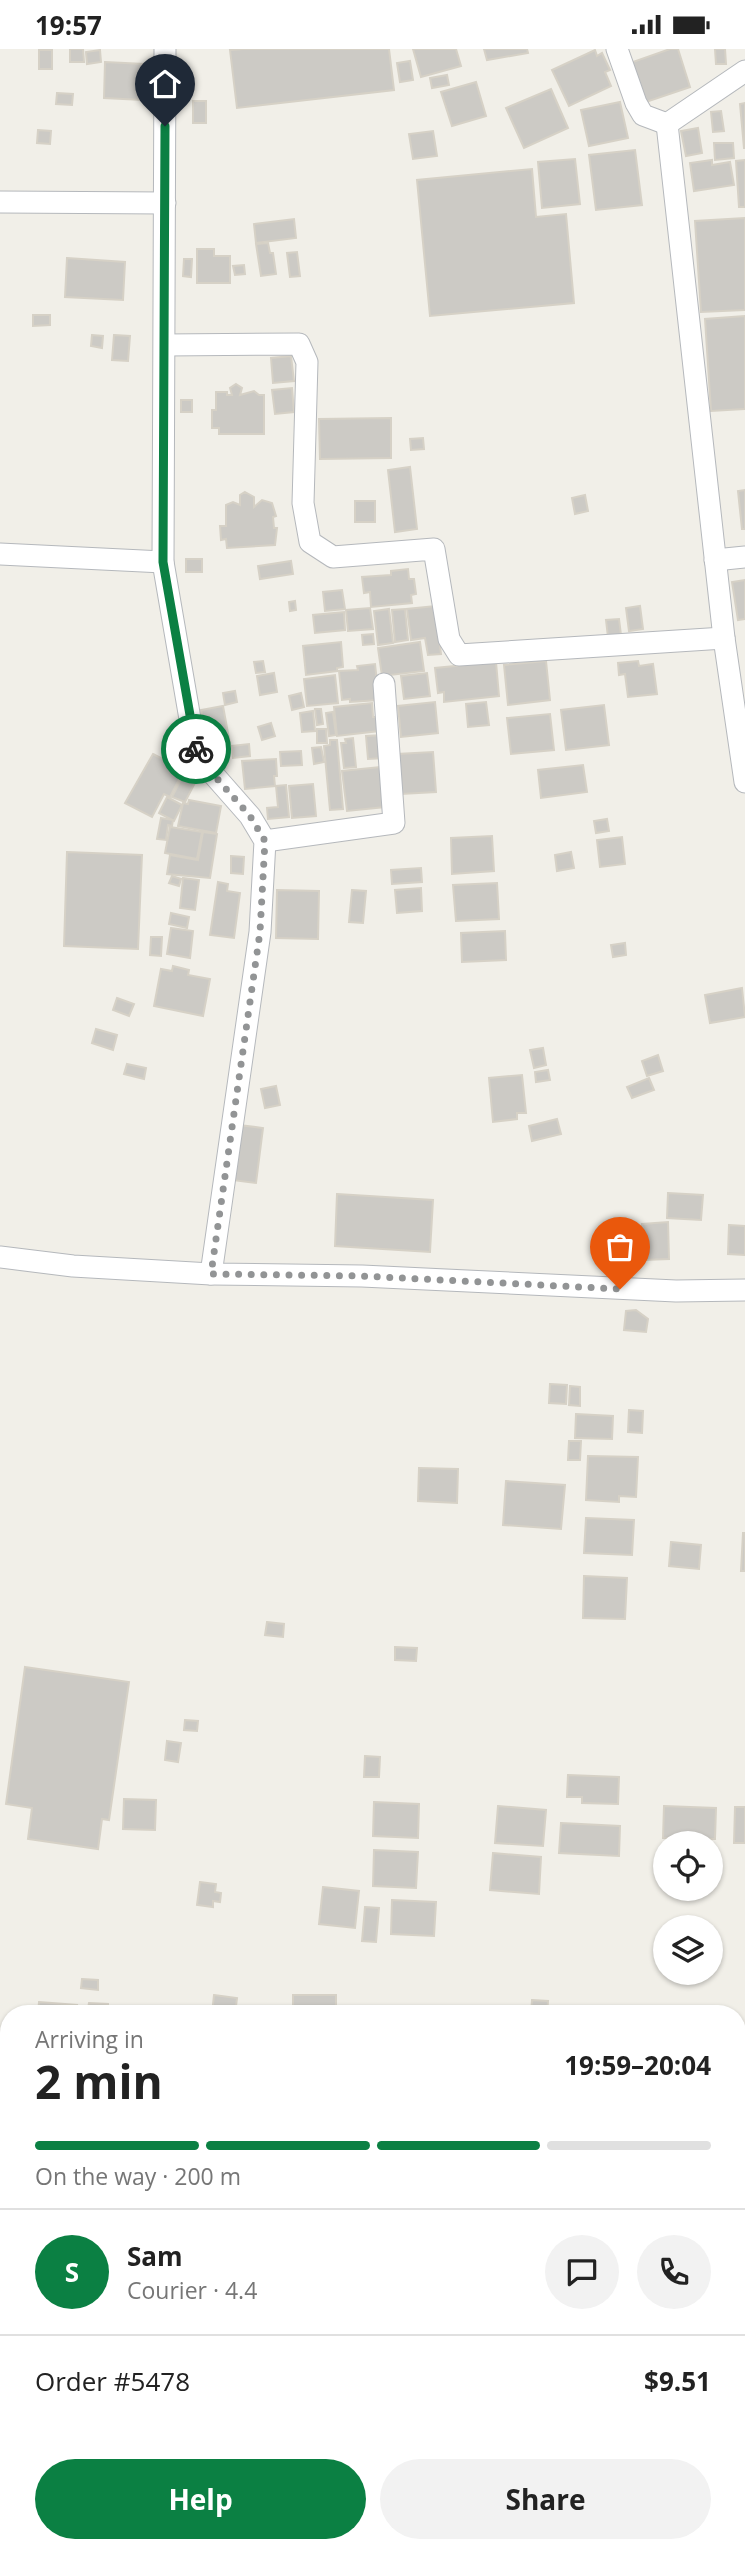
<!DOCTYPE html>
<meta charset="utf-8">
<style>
body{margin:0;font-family:"Open Sans",sans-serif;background:#f2f2f2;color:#222;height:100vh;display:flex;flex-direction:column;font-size:26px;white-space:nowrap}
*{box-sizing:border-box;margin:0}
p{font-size:23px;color:#767676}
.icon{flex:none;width:38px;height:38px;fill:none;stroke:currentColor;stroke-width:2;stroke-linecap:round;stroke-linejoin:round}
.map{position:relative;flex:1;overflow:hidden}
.side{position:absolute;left:0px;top:1956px;width:746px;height:548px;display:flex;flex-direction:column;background:#fff;border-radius:28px 28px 0 0;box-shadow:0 2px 5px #0004}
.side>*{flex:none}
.tools{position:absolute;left:653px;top:1782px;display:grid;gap:14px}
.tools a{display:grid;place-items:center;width:70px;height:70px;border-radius:50%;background:#fff;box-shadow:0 2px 5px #0004;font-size:35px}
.pin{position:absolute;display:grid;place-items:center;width:60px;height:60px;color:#fff;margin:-72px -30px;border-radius:50% 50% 50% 0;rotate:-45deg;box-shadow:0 0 7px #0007}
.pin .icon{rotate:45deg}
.courier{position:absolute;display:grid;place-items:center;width:70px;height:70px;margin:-35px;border:5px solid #0b8043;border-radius:50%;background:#fff;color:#222;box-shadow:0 2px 9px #0007}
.headline em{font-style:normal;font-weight:700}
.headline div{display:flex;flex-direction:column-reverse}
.headline{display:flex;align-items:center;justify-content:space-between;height:119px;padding:0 35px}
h1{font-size:46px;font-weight:700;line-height:52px}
.bar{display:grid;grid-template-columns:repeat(4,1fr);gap:10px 7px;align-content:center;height:84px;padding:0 35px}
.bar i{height:9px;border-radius:5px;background:#e0e0e0}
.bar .current{background:#0b8043}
.bar p{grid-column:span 4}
.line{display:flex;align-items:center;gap:18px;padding:0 35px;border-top:2px solid #e0e0e0}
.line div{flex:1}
.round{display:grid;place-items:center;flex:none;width:74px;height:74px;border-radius:37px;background:#f2f2f2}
.button{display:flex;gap:14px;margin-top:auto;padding:14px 35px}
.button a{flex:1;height:80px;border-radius:42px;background:#0b8043;color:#fff;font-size:28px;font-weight:700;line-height:80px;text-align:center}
.button a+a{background:#f2f2f2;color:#222}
.status{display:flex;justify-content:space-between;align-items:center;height:49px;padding:0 35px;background:#fff;direction:ltr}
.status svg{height:19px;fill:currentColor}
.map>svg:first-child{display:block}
</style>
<div class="status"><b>19:57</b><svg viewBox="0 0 49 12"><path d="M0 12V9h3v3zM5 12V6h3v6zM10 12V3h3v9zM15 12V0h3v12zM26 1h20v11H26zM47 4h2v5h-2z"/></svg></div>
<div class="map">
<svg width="745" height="2504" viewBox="0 0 745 2504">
<rect width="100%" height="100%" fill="#f1efe8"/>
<g fill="#cccac5" stroke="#d6d1c6" stroke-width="2">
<polygon points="70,0 83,0 84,13 70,13"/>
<polygon points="243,0 389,0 394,41 237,59 230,1"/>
<polygon points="413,0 456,0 461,17 421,28"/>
<polygon points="484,0 527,0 528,4 487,11"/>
<polygon points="670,0 678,0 690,38 640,55 627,15"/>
<polygon points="715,0 725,0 726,15 716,15"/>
<rect x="39" y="1" width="13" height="19"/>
<polygon points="100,1 101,13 87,15 86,3"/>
<polygon points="595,1 597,7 602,4 610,21 605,23 611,37 569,57 552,21"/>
<polygon points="410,12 413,31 400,33 397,14"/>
<polygon points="105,13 144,15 142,51 104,49"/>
<polygon points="447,26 449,36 432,39 430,29"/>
<polygon points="476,33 486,67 452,77 441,43"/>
<polygon points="551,40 568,79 524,99 506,59"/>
<polygon points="57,44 73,45 72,56 56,55"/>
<rect x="193" y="52" width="13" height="22"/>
<polygon points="620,53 628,89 589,97 581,61"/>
<polygon points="745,54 745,99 744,99 740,55"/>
<polygon points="721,62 724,82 713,83 711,63"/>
<polygon points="698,79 702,104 686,107 681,82"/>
<polygon points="38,81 51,82 50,95 37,94"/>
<polygon points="433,82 437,107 413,110 409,85"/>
<polygon points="714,94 733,94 734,109 715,111"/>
<polygon points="635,101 642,156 596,161 589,106"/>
<polygon points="575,110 580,155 542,159 538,113"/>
<polygon points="712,111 712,116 730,113 734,136 694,142 690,114"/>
<polygon points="745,111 745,158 739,158 736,112"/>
<polygon points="532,120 536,168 566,165 574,254 430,267 417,131"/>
<polygon points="745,169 745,261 701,263 695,172"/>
<polygon points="294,170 296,189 256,194 254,175"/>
<polygon points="268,194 270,204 273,204 276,225 261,227 256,195"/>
<polygon points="197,200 214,200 214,207 230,207 230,234 197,234"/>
<polygon points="297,203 300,227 290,228 287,204"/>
<polygon points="67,209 125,213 123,251 65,248"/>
<polygon points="184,210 192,210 191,228 183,227"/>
<polygon points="244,216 245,225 235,226 233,217"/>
<polygon points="33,266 50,266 50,276 33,277"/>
<polygon points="745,267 745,360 711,362 705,270"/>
<polygon points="92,286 103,287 102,299 91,297"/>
<polygon points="114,286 130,287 128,312 112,311"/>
<polygon points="291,307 294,332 273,334 271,309"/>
<polygon points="236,335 242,339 240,346 254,342 259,346 264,346 264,385 219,385 219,379 212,379 212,361 216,361 216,343 227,343 227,346 232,346 230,339"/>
<polygon points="292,339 294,363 275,365 272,341"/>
<rect x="181" y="351" width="11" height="12"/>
<polygon points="391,369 391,409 320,410 319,370"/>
<polygon points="423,389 424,400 411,401 410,390"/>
<polygon points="410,418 417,480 395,483 388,421"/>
<polygon points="745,441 745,480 742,480 738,442"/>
<polygon points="245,443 254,448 254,458 262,451 272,454 276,467 273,468 274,479 277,479 275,496 227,499 226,490 221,491 220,477 226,477 226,456 233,453 240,456 240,446"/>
<polygon points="585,446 588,462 575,465 572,449"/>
<rect x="355" y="452" width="20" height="21"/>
<rect x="186" y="510" width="16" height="13"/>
<polygon points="291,512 293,525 260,530 258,517"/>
<polygon points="408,520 409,530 414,530 416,545 411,546 412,554 371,558 370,543 364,544 362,528 391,526 391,522"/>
<polygon points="745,531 745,570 738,571 732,533"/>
<polygon points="342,541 345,560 325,562 323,543"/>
<polygon points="295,552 296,561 290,562 289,553"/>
<polygon points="435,557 441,605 428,606 425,589 411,591 407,560"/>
<polygon points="640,557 643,580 629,582 626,559"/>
<polygon points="370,559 373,580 348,582 346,561"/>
<polygon points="389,560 393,594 378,596 374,562"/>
<polygon points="405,560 408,591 395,593 392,561"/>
<polygon points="344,563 345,581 315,584 313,566"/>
<polygon points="619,570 621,586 608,588 606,571"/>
<polygon points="373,585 374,595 363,596 362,586"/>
<polygon points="341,593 343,618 337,619 337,622 306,626 303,597"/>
<polygon points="420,593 424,622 382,627 378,599"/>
<polygon points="263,612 265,623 256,624 254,613"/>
<polygon points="546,612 550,651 508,656 504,616"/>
<polygon points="638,612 639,617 653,615 657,645 628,648 625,625 619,626 618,614"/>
<polygon points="496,613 499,647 444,653 444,643 438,644 435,619"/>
<polygon points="375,615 379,651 350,653 350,650 342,651 339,622 358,621 357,617"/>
<polygon points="274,624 277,643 260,646 257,627"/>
<polygon points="427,624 430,647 404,650 401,627"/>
<polygon points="335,626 338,654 307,657 304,630"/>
<polygon points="235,642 237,653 225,656 223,644"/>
<polygon points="301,644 304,658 292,661 289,647"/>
<polygon points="435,653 438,684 401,688 398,657"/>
<polygon points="486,653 489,676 468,678 466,655"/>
<polygon points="372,654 373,668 378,668 379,682 337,687 334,658"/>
<polygon points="604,656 609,696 566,701 561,661"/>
<polygon points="223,657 230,695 208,699 201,661"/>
<polygon points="315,660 321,660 323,675 317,676"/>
<polygon points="313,662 315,682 302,683 300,664"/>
<polygon points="333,663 336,686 329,687 326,664"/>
<polygon points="550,665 554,701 511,705 507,669"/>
<polygon points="271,674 275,687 262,691 258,678"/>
<polygon points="317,680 326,680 327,694 317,694"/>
<polygon points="383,686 385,709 368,710 366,687"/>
<polygon points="353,689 356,718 344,719 341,694 346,694 345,690"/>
<polygon points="330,691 337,691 343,760 330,761 324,697 330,696"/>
<polygon points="249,695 250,707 233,709 232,697"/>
<polygon points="321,698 324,713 314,715 312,699"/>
<polygon points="301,702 302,716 281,717 280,703"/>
<polygon points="433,703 436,743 401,745 397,705"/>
<polygon points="153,705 184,721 170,748 164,745 152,768 125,754"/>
<polygon points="276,710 277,727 274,727 275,737 245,740 242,712"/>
<polygon points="583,716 587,743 541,749 538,721"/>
<polygon points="380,718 385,758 347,762 342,722"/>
<polygon points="185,722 198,728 185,753 172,748"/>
<polygon points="313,735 316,767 292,769 289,737"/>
<polygon points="286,736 289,768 268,770 267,759 278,758 276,737"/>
<polygon points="167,748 182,756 174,772 159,764"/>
<polygon points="189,751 221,757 216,784 178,777 183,754 188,755"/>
<polygon points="161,769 173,771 172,777 168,776 166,791 157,790"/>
<polygon points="607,770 609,782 596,784 594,772"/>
<polygon points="170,778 202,783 197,810 165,804"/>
<polygon points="203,783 217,785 210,829 167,825 170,806 198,811"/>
<polygon points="492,787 494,822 452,825 451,789"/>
<polygon points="622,788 625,815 600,818 597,791"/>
<polygon points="67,803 142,806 138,900 64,897"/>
<polygon points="571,803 574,819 557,822 555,806"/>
<polygon points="231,807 244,808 243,825 231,824"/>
<polygon points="421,819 422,833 392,835 391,821"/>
<polygon points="172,827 181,830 179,837 169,834"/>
<polygon points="183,829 199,831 195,861 180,859"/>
<polygon points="218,833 228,835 227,842 240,844 234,889 210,886"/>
<polygon points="497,834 499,870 456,872 453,836"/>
<polygon points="421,839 422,862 397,864 395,841"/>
<polygon points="277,841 319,842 318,890 276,889"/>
<polygon points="352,841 366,842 363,874 349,873"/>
<polygon points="171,864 189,868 187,879 169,875"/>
<polygon points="171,879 193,882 190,909 167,905"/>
<polygon points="505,882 506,911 462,913 461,884"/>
<polygon points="151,888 162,888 161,907 150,906"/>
<polygon points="625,894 626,906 613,908 611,896"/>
<polygon points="173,917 189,921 188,926 210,930 203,967 154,957 161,920 172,922"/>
<polygon points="742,939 745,968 710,974 705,946"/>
<polygon points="117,949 134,955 129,967 113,961"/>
<polygon points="96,980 117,986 113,1001 92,994"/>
<polygon points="543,999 546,1016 534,1019 530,1001"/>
<polygon points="658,1006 663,1022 647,1027 642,1012"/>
<polygon points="127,1015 146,1019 144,1030 124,1025"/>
<polygon points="548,1021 550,1031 536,1033 535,1023"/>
<polygon points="522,1026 526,1064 517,1064 517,1070 493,1073 489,1029"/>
<polygon points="649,1029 654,1041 632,1049 627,1038"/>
<polygon points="276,1037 280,1056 265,1059 261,1040"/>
<polygon points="557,1070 561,1085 532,1092 529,1077"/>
<polygon points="239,1076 263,1079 256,1134 232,1131"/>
<polygon points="668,1144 703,1146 701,1171 667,1169"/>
<polygon points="337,1145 433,1151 430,1203 335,1197"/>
<polygon points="668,1173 669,1210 644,1211 642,1175"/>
<polygon points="729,1176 745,1177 745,1206 728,1205"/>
<polygon points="636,1261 648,1270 646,1283 624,1281 626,1262"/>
<polygon points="550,1335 567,1336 566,1355 549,1354"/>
<polygon points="570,1337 580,1338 580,1357 569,1356"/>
<polygon points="629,1361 643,1362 642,1384 628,1383"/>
<polygon points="576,1365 613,1367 612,1390 575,1389"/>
<polygon points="569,1392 581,1392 580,1411 568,1411"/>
<polygon points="588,1407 638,1408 636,1448 619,1447 619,1453 586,1451"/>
<polygon points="419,1419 458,1420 457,1454 418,1452"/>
<polygon points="506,1432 565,1436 561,1480 503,1476"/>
<polygon points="586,1469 634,1471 632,1506 584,1504"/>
<polygon points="743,1484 745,1484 745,1522 741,1522"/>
<polygon points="671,1493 701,1496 699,1520 669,1517"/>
<polygon points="584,1527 627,1529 625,1570 583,1569"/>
<polygon points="267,1573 284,1575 283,1588 265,1586"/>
<polygon points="395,1598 417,1599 416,1612 395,1611"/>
<polygon points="25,1618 129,1633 109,1771 102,1770 98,1800 28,1790 32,1759 6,1755"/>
<polygon points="185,1671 198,1672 197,1682 184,1681"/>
<polygon points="167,1692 181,1694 178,1713 165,1711"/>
<polygon points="365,1707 380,1708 379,1728 364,1728"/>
<polygon points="568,1726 619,1728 618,1755 582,1754 582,1748 567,1748"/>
<polygon points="124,1750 156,1751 155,1781 123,1780"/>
<polygon points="374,1753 419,1755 418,1789 373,1787"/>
<polygon points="498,1757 546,1761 543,1797 495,1794"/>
<polygon points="664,1757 716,1759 715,1790 663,1789"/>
<polygon points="735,1758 745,1758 745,1794 734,1794"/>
<polygon points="561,1774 620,1777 619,1807 559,1804"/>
<polygon points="374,1801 418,1803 416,1839 373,1837"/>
<polygon points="493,1804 541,1808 539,1845 490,1841"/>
<polygon points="200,1833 216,1835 215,1843 221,1844 220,1853 213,1852 213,1858 197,1856"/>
<polygon points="323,1838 359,1842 355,1879 319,1875"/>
<polygon points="392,1851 436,1853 434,1887 391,1885"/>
<polygon points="365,1858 379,1859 376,1893 362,1892"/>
<polygon points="82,1930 98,1931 98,1941 81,1939"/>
<polygon points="214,1946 237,1949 235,1965 212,1965"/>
<rect x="293" y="1946" width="43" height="19"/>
<polygon points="532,1951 548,1952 547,1965 531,1965"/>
<polygon points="39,1953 77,1956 76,1965 38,1965"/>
<polygon points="89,1954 108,1955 108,1961 118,1961 118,1965 81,1965 81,1959 88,1959"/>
<polygon points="569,1959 618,1959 619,1965 569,1965"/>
<polygon points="0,1997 9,1998 9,2011 0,2010"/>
<polygon points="737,2257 745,2257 745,2268 737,2269"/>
<polygon points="744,2368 745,2368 745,2405 743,2405"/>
<polygon points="7,2402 9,2403 9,2455 0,2454"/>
<polygon points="0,2474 6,2476 4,2488 0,2488"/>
<polygon points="333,2496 386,2496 385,2504 333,2504"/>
</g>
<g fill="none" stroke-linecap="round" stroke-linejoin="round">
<g stroke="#b5b8bc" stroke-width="23">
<g id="minor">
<polyline points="165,0 163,513 195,699 213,725 250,767 265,792 260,883 211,1225"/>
<polyline points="617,0 636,54 643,66 667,75"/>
<polyline points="745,22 667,75 724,589 745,733"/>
<polyline points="0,153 165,154"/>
<polyline points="165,296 299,295 307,313 303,454 310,493 333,508 434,500 449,590 459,606 724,589"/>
<polyline points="0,505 163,513"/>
<polyline points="715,511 745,508"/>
<polyline points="265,792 394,774 384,635"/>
<polyline points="0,1208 73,1217 211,1225 362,1227 676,1242 745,1241"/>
</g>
</g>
<use href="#minor" stroke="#fff" stroke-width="21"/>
</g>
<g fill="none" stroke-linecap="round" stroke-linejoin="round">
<polyline stroke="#929495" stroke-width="7" stroke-dasharray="0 12.6" points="196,700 213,725 250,767 265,792 260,883 211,1225 362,1227 620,1240"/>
<polyline stroke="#0b8043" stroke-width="9" points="165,77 163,513 196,700"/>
</g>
</svg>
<div class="tools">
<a><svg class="icon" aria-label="locate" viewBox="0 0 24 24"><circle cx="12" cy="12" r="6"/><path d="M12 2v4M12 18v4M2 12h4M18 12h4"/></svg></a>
<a><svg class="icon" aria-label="layers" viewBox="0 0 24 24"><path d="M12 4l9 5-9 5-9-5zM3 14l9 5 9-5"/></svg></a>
</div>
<div class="pin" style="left:620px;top:1240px;background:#ea580c"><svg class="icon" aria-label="bag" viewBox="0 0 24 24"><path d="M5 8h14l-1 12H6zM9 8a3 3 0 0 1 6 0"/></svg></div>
<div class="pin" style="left:165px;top:77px;background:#1f2937"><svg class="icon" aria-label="home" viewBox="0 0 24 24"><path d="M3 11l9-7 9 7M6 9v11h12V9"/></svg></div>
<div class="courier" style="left:196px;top:700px"><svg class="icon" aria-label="bike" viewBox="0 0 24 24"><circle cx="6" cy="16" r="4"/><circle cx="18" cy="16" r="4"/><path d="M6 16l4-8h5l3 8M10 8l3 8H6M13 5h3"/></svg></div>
<section class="side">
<div class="headline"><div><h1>2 min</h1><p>Arriving in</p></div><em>19:59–20:04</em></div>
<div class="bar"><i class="current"></i><i class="current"></i><i class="current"></i><i></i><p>On the way · 200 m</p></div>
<div class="line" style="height:126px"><b class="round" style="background:#0b8043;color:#fff">S</b><div><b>Sam</b><p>Courier · 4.4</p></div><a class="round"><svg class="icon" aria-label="chat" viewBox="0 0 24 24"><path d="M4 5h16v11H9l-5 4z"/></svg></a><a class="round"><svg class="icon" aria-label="phone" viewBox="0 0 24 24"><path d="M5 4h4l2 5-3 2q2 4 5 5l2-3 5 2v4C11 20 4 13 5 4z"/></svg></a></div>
<div class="line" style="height:91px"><div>Order #5478</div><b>$9.51</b></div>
<div class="button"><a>Help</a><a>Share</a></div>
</section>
</div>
